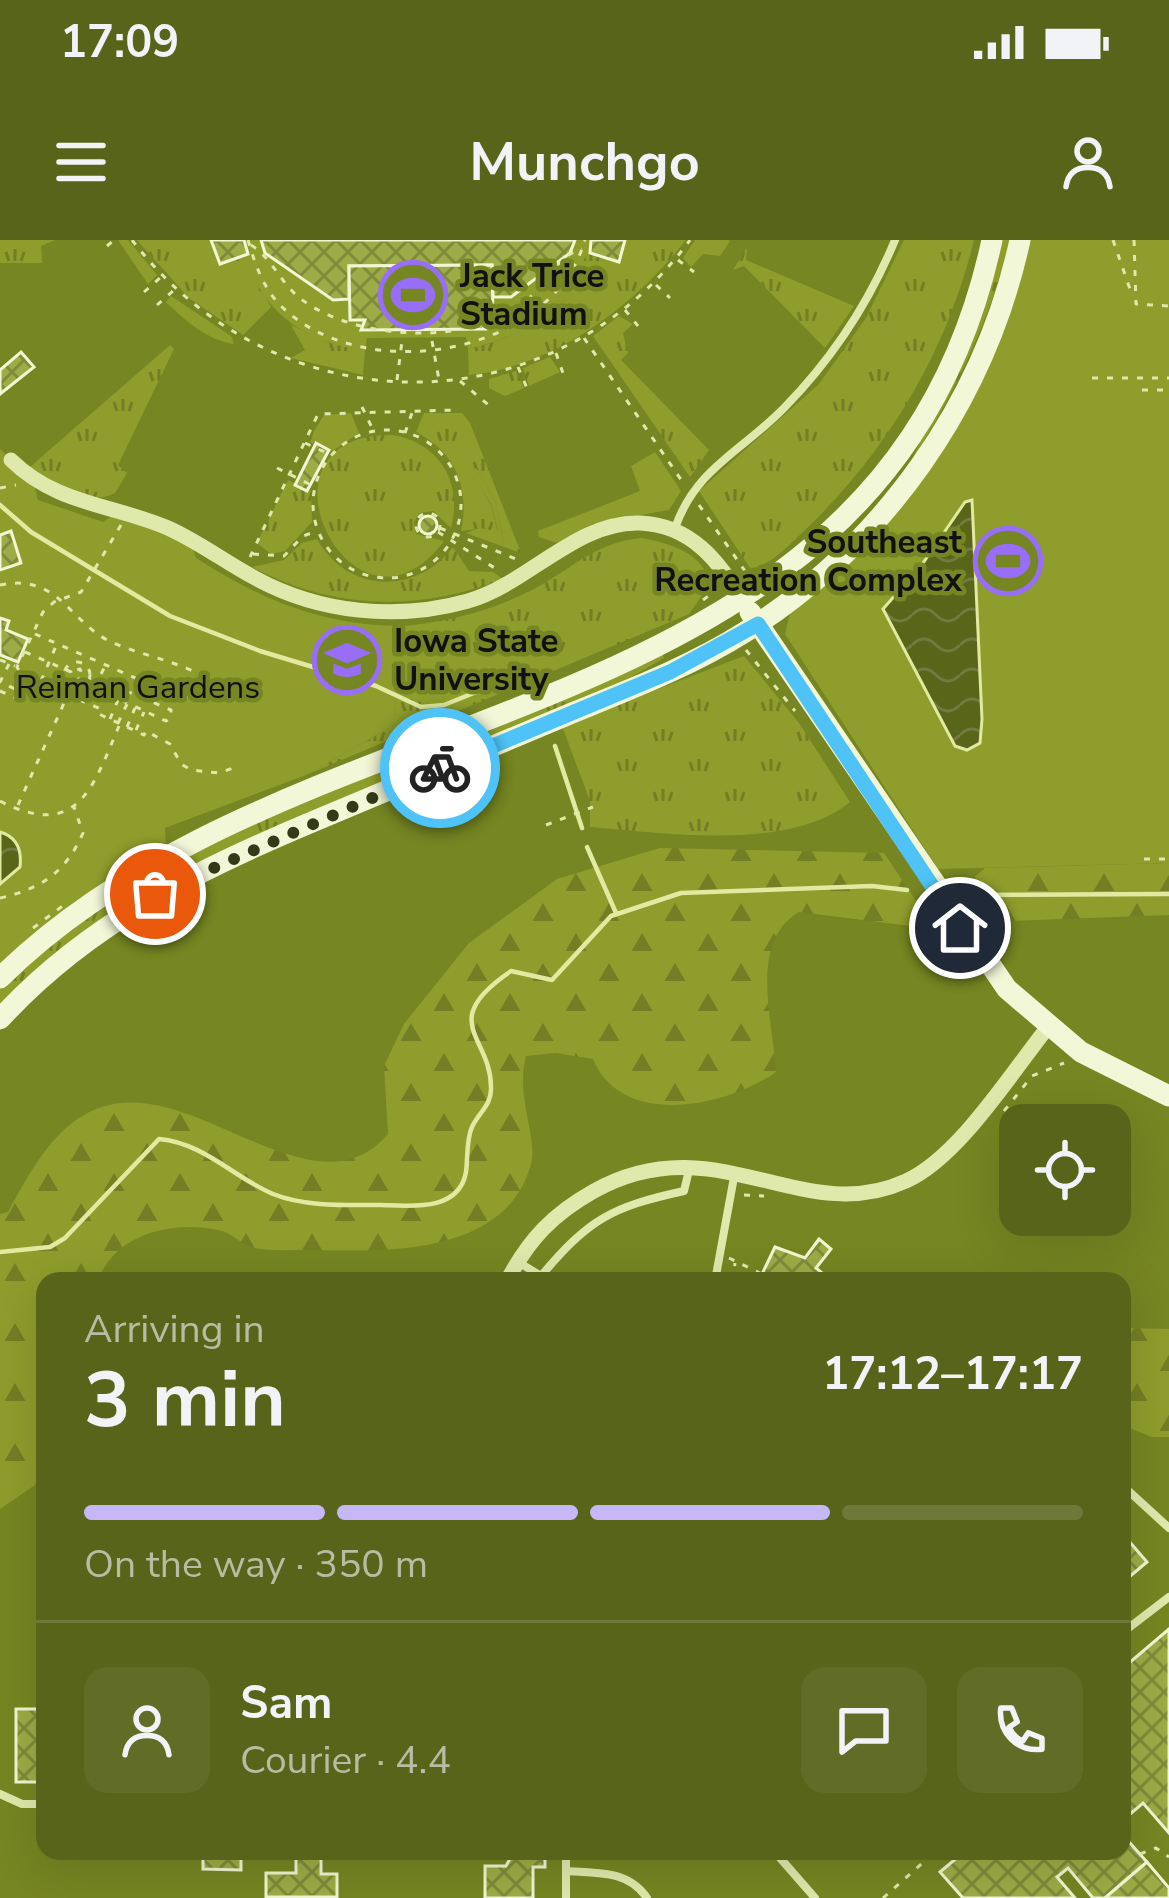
<!DOCTYPE html>
<meta charset="utf-8">
<style>
body{margin:0;font-family:"Nunito Sans",sans-serif;background:#616d27;color:#f1f3f6;height:100vh;display:flex;flex-direction:column;font-size:45px;white-space:nowrap}
*{box-sizing:border-box;margin:0}
p{font-size:39px;color:#b7bda2}
.icon{flex:none;width:66px;height:66px;fill:none;stroke:currentColor;stroke-width:2;stroke-linecap:round;stroke-linejoin:round}
.map{position:relative;flex:1;overflow:hidden}
.side{position:absolute;left:36px;top:1032px;width:1095px;height:588px;display:flex;flex-direction:column;background:#58641a;border-radius:24px;box-shadow:0 12px 48px #0002}
.side>*{flex:none}
.controls{position:absolute;left:999px;top:864px;display:grid;gap:24px}
.controls a{display:grid;place-items:center;width:132px;height:132px;border-radius:24px;background:#58641a;box-shadow:0 12px 48px #0002;font-size:60px}
.pin{position:absolute;display:grid;place-items:center;width:102px;height:102px;color:#fff;margin:-51px;border:6px solid #fff;border-radius:50%;box-shadow:0 3px 12px #0007}
.courier{position:absolute;display:grid;place-items:center;width:120px;height:120px;margin:-60px;border:9px solid #4fc3f7;border-radius:50%;background:#fff;color:#222;box-shadow:0 3px 15px #0007}
.head em{font-style:normal;font-weight:700}
.head div{display:flex;flex-direction:column-reverse}
.head{display:flex;align-items:center;justify-content:space-between;height:204px;padding:0 48px}
h1{font-size:78px;font-weight:700;line-height:90px}
.bar{display:grid;grid-template-columns:repeat(4,1fr);gap:18px 12px;align-content:center;height:144px;padding:0 48px}
.bar i{height:15px;border-radius:9px;background:#6d7839}
.bar .current{background:#c8b7f6}
.bar p{grid-column:span 4}
.line{display:flex;align-items:center;gap:30px;padding:0 48px;border-top:3px solid #6d7839}
.line div{flex:1}
.round{display:grid;place-items:center;flex:none;width:126px;height:126px;border-radius:24px;background:#616d27}
.status{display:flex;justify-content:space-between;align-items:center;height:84px;padding:0 60px;background:#58641a;direction:ltr}
.status svg{height:33px;fill:currentColor}
header{display:flex;justify-content:space-between;align-items:center;height:156px;padding:0 48px;background:#58641a;font-size:54px;font-weight:700}
.map>svg:first-child{display:block}
</style>
<div class="status"><b>17:09</b><svg viewBox="0 0 49 12"><path d="M0 12V9h3v3zM5 12V6h3v6zM10 12V3h3v9zM15 12V0h3v12zM26 1h20v11H26zM47 4h2v5h-2z"/></svg></div>
<header><svg class="icon" aria-label="menu" viewBox="0 0 24 24"><path d="M4 6h16M4 12h16M4 18h16"/></svg>Munchgo<svg class="icon" aria-label="person" viewBox="0 0 24 24"><circle cx="12" cy="8" r="4"/><path d="M4 21q1-7 8-7t8 7"/></svg></header>
<div class="map">
<svg width="1169" height="1658" viewBox="0 0 1169 1658">
<defs>
<pattern id="grass-tufts" width="24" height="20" patternUnits="userSpaceOnUse" patternTransform="scale(3)"><rect width="24" height="20" fill="#8e9d2c"/><path d="M3 7l-1-3M5 7V3M7 7l1-3M15 17l-1-3M17 17v-4M19 17l1-3" fill="none" stroke="#737f24"/></pattern>
<pattern id="forest-firs" width="22" height="20" patternUnits="userSpaceOnUse" patternTransform="scale(3)"><rect width="22" height="20" fill="#8e9d2c"/><path d="M5 1l3.5 6h-7zM16 11l3.5 6h-7z" fill="#737f24"/></pattern>
<pattern id="water-waves" width="16" height="10" patternUnits="userSpaceOnUse" patternTransform="scale(3)"><rect width="16" height="10" fill="#596518"/><path d="M0 5q4-4 8 0t8 0" fill="none" stroke="#717a40"/></pattern>
<pattern id="building-cross-hatch" width="8" height="8" patternUnits="userSpaceOnUse" patternTransform="scale(3)"><rect width="8" height="8" fill="#9dac46"/><path d="M0 0l8 8M0 8l8-8" fill="none" stroke="#7f8b39"/></pattern>
</defs>
<rect width="100%" height="100%" fill="#768622"/>
<g fill="url(#grass-tufts)">
<polygon points="0,0 55,0 41,6 42,23 0,23"/>
<polygon points="118,0 128,0 157,35 148,44"/>
<polygon points="137,0 211,0 220,24 244,18 271,67 243,95 189,58"/>
<path d="M625 0H686C634 66 556 126 469 135L468 109C530 96 559 66 587 11L604 18Z"/>
<polygon points="695,0 728,0 730,1 720,16 703,14 691,27 683,18"/>
<path d="M904 0H974C946 114 887 212 802 293 789 305 768 328 750 328L699 251 819 144 866 78Z"/>
<path d="M999 0H1010C989 82 956 151 911 222L975 79Z"/>
<polygon points="747,8 746,20 854,66 825,108 744,26 733,30"/>
<path d="M171 56 231 96 234 104C209 101 184 80 166 62Z"/>
<polygon points="619,76 633,84 623,93 628,113 621,120 709,210 690,237 593,96"/>
<polygon points="291,85 329,103 365,110 363,135 291,118 305,110"/>
<path d="M170 105 174 109 118 225 127 233 115 253C88 268 52 243 30 227Z"/>
<polygon points="550,117 560,132 529,146 523,128"/>
<polygon points="516,131 524,148 505,156 489,148 489,139"/>
<polygon points="351,173 359,193 331,212 308,201 324,175"/>
<path d="M424 173H462L470 183 521 313 504 307 496 263 476 228 472 232 491 265 498 293 484 288 461 291C470 249 456 212 416 192Z"/>
<path d="M393 195C439 203 463 242 451 288L433 271 419 273 414 282 416 294 444 301C354 423 239 192 393 195Z"/>
<polygon points="288,240 311,251 312,282 285,311 271,314 257,303"/>
<path d="M641 298C668 302 705 314 710 344L689 374 306 535 393 486 405 386C450 381 491 371 532 350 572 329 594 303 641 298Z"/>
<path d="M317 299C347 353 416 356 453 307L469 331 493 332 503 339C418 372 333 370 252 327L284 320 302 303Z"/>
<polygon points="662,414 664,418 621,443 185,628 93,685 0,763 0,747 106,660 233,593"/>
<path d="M744 416 799 483 850 562C789 612 664 593 590 587V561L562 486Z"/>
</g>
<g fill="url(#forest-firs)">
<path d="M660 608 884 613 935 689 799 672C748 701 773 781 776 832 726 867 622 889 593 819L556 813 526 816C515 857 538 896 531 924 507 1014 390 1012 318 1010 298 1009 274 1012 254 1008 242 1005 233 994 222 991 176 979 114 993 98 1041H45V1210L35 1245 0 1269V974L8 972C30 932 57 879 105 866 198 839 315 979 388 894L384 826 404 784 469 703 557 639Z"/>
<polygon points="1169,623 1169,675 1010,681 985,677 974,659 973,638 985,628"/>
<polygon points="1122,1088 1169,1089 1169,1197 1152,1197 1122,1185"/>
</g>
<g fill="#8e9d2c">
<path d="M211 0H625L619 22 587 12C568 68 524 97 468 109L466 97 367 98 365 110C306 104 265 73 244 18L220 24Z"/>
<polygon points="1027,0 1169,0 1169,623 938,629 785,394 791,369 912,250"/>
<path d="M0 209 33 240 38 260 103 282 117 272 190 299 196 318C263 361 324 386 405 386L393 486 306 535 165 588 166 616 0 738Z"/>
<polygon points="655,212 681,251 669,270 596,283 557,303 539,297 538,291 640,251 631,226"/>
<polygon points="476,228 496,263 504,307 466,293 479,288 498,291 491,264 471,232"/>
</g>
<g fill="url(#water-waves)" stroke="#e1eaa0" stroke-width="3">
<polygon points="972,260 982,479 980,503 967,510 955,506 883,369 921,326 965,262"/>
<path d="M0 592C17 597 22 610 20 627L0 644Z"/>
</g>
<g fill="none" stroke-linecap="round" stroke-linejoin="round">
<g stroke="#e1eaa0" stroke-width="4.5">
<polyline points="0,265 31,292 170,376 260,411 376,446 421,467 444,465 521,434 535,436"/>
<polyline points="555,506 582,588"/>
<polyline points="587,607 616,673"/>
<polyline points="966,655 1169,654"/>
<path d="M0 1012 50 1007 65 998 159 899C204 903 233 937 273 954 305 967 347 965 382 965 411 966 459 972 466 932 468 918 466 900 472 887 479 872 492 865 491 847 491 796 436 782 511 731L552 740 611 676 681 653 872 646 907 650"/>
</g>
</g>
<g fill="url(#building-cross-hatch)" stroke="#f1f7d0" stroke-width="3">
<polygon points="244,0 248,14 220,24 211,0"/>
<polygon points="261,0 575,0 570,13 511,57 493,57 492,25 349,26 349,59 333,60 265,13"/>
<polygon points="591,0 625,0 619,22 590,13"/>
<polygon points="492,25 493,78 479,79 485,89 361,90 365,80 350,80 349,26"/>
<polygon points="21,112 34,127 0,154 0,130"/>
<polygon points="316,203 329,210 307,251 295,245"/>
<circle cx="428" cy="285" r="9"/>
<polygon points="11,291 21,323 0,330 0,295"/>
<polygon points="0,378 9,381 6,390 28,399 18,422 0,415"/>
<polygon points="819,999 831,1009 816,1028 832,1041 768,1041 772,1035 763,1032 775,1007 805,1018"/>
<polygon points="1122,1293 1147,1322 1122,1343"/>
<polygon points="1169,1389 1169,1593 1143,1563 1122,1581 1122,1429"/>
<rect x="16" y="1469" width="29" height="73"/>
<polygon points="1122,1594 1147,1622 1105,1658 1093,1658 1068,1628 1057,1637 1075,1658 963,1658 940,1632 965,1611 1122,1611"/>
<polygon points="203,1611 241,1611 241,1630 203,1629"/>
<polygon points="296,1611 321,1611 321,1634 337,1634 337,1657 266,1657 266,1633 296,1633"/>
<polygon points="514,1611 545,1611 545,1627 533,1627 533,1658 485,1658 485,1626 506,1626"/>
<polygon points="1147,1622 1169,1648 1169,1658 1105,1658"/>
</g>
<g fill="none" stroke-linecap="round" stroke-linejoin="round">
<g stroke="#e0e9ac" stroke-width="3" stroke-dasharray="6 9" stroke-linecap="butt">
<path d="M132 0C275 187 549 192 690 0"/>
<path d="M248 0C255 24 263 48 281 66 363 147 551 117 585 0"/>
<polyline points="1113,0 1131,52"/>
<polyline points="1134,0 1136,64 1169,66"/>
<path d="M251 5C272 18 281 44 301 59 353 99 459 105 515 70 540 55 555 15 582 9"/>
<polyline points="107,6 114,0"/>
<polyline points="678,20 694,32"/>
<polyline points="656,45 670,58"/>
<polyline points="144,52 161,37"/>
<polyline points="157,65 174,50"/>
<polyline points="625,70 638,86"/>
<polyline points="584,98 684,244"/>
<polyline points="432,101 439,140"/>
<polyline points="556,113 565,139"/>
<polyline points="518,127 529,153"/>
<polyline points="1092,138 1169,138"/>
<polyline points="397,140 402,101"/>
<polyline points="460,141 492,168"/>
<polyline points="1142,150 1169,150"/>
<polyline points="362,167 374,192"/>
<circle cx="387" cy="264" r="74"/>
<polyline points="405,193 414,167"/>
<polyline points="305,203 329,214"/>
<polyline points="277,228 313,246"/>
<polyline points="0,248 16,245"/>
<polyline points="699,265 745,331"/>
<circle cx="428" cy="285" r="12"/>
<polyline points="121,285 81,352 54,362 43,372 17,427 22,436 101,469 99,474 144,495 146,491 170,504 181,524 191,530 219,533 239,526"/>
<polyline points="440,288 516,319"/>
<polyline points="438,292 501,332"/>
<polyline points="253,314 284,316 303,296 317,291"/>
<polyline points="250,317 318,174 457,170"/>
<path d="M0 345C59 333 68 381 111 402 145 417 185 422 216 444"/>
<polyline points="703,360 719,348"/>
<polyline points="35,394 172,454 195,457 224,443 238,449 246,463"/>
<polyline points="746,410 795,471"/>
<polyline points="25,412 71,432 74,441 83,437 80,429 71,432"/>
<polyline points="0,420 15,426"/>
<circle cx="77" cy="435" r="13"/>
<polyline points="9,424 0,442 24,453"/>
<polyline points="41,441 56,406"/>
<polyline points="91,441 110,449"/>
<polyline points="0,451 21,460 30,440"/>
<polyline points="108,454 166,481 171,477 171,470 112,445"/>
<polyline points="88,461 105,426"/>
<polyline points="110,479 118,460"/>
<polyline points="118,483 127,464"/>
<polyline points="127,487 135,468"/>
<polyline points="136,490 144,472"/>
<path d="M0 561C78 601 93 547 119 486"/>
<polyline points="18,565 74,441"/>
<polyline points="546,585 593,567"/>
<polyline points="1144,619 1169,619"/>
<path d="M0 658C41 649 66 632 83 593L74 567"/>
<polyline points="33,688 64,665"/>
<polyline points="1004,871 1032,836 1064,823"/>
<polyline points="744,955 764,956"/>
<polyline points="729,1018 770,1038"/>
<polyline points="733,1041 735,1023"/>
<polyline points="749,1041 753,1032"/>
<polyline points="1140,1614 1156,1608 1169,1617"/>
<polyline points="883,1658 936,1611"/>
</g>
<g stroke="#e0e9ac" stroke-width="8">
<path d="M675 288C696 228 741 212 784 168 832 119 869 63 895 0"/>
<path d="M518 1022 541 1036C589 979 611 967 684 951L690 926"/>
<polyline points="715,1041 734,937"/>
<polyline points="1122,1245 1169,1288"/>
<polyline points="1122,1393 1169,1357"/>
<polyline points="0,1554 22,1564 45,1564"/>
<polyline points="566,1611 566,1658"/>
<polyline points="774,1611 815,1658"/>
<path d="M566 1631C597 1633 628 1630 647 1658"/>
</g>
<g stroke="#e0e9ac" stroke-width="15">
<path d="M11 220C57 265 112 264 168 288 199 302 225 322 255 338 319 373 397 381 468 361 528 344 576 281 640 283 691 285 719 321 743 361"/>
<path d="M507 1041C529 999 553 974 594 951 716 883 801 989 906 941 959 917 1011 833 1048 787"/>
</g>
<g stroke="#f2f7d7" stroke-width="21">
<polyline points="750,372 1007,749 1081,812 1169,856"/>
<path d="M0 738C302 438 883 508 992 0"/>
<path d="M0 779C87 684 195 631 312 582 399 545 486 509 572 473 631 449 691 426 745 392 885 304 985 161 1020 0"/>
</g>
</g>
<g fill="none" stroke-linecap="round" stroke-linejoin="round">
<polyline stroke="#343a17" stroke-width="12" stroke-dasharray="0 21.6" points="155,654 440,528"/>
<polyline stroke="#4fc3f7" stroke-width="15" points="440,528 670,432 758,384 960,688"/>
</g>
<defs>
<g id="stadium-ring" transform="scale(3.45)"><circle r="9.5" fill="#768622" stroke="#976ef5" stroke-width="1.5"/><path d="M0-5a6.5 5 0 1 0 0 10a6.5 5 0 1 0 0-10ZM-3.5-1.8h7v3.6h-7Z" fill="#976ef5"/></g>
<g id="university-ring" transform="scale(3.45)"><circle r="9.5" fill="#768622" stroke="#976ef5" stroke-width="1.5"/><path d="M0-5L7-2L0 1L-7-2ZM-4 1L0 2.5L4 1V4Q0 6-4 4Z" fill="#976ef5"/></g>
</defs>
<g fill-rule="evenodd">
<use href="#stadium-ring" x="413" y="55"/>
<use href="#stadium-ring" x="1008" y="321"/>
<use href="#university-ring" x="347" y="420"/>
</g>
<g text-anchor="middle" dominant-baseline="central" stroke-width="9" stroke-linejoin="round" paint-order="stroke">
<g font-size="33" font-weight="bold" fill="#111" stroke="#768622" text-anchor="start">
<text x="460" y="36">Jack Trice<tspan x="460" dy="38">Stadium</tspan></text>
<text x="962" y="302" text-anchor="end">Southeast<tspan x="962" dy="38">Recreation Complex</tspan></text>
<text x="394" y="401">Iowa State<tspan x="394" dy="38">University</tspan></text>
</g>
<g font-size="33" fill="#111" stroke="#768622">
<text x="138" y="447">Reiman Gardens</text>
</g>
</g>
</svg>
<div class="controls">
<a><svg class="icon" aria-label="locate" viewBox="0 0 24 24"><circle cx="12" cy="12" r="6"/><path d="M12 2v4M12 18v4M2 12h4M18 12h4"/></svg></a>
</div>
<div class="pin" style="left:155px;top:654px;background:#ea580c"><svg class="icon" aria-label="bag" viewBox="0 0 24 24"><path d="M5 8h14l-1 12H6zM9 8a3 3 0 0 1 6 0"/></svg></div>
<div class="pin" style="left:960px;top:688px;background:#1f2937"><svg class="icon" aria-label="home" viewBox="0 0 24 24"><path d="M3 11l9-7 9 7M6 9v11h12V9"/></svg></div>
<div class="courier" style="left:440px;top:528px"><svg class="icon" aria-label="bike" viewBox="0 0 24 24"><circle cx="6" cy="16" r="4"/><circle cx="18" cy="16" r="4"/><path d="M6 16l4-8h5l3 8M10 8l3 8H6M13 5h3"/></svg></div>
<section class="side">
<div class="head"><div><h1>3 min</h1><p>Arriving in</p></div><em>17:12–17:17</em></div>
<div class="bar"><i class="current"></i><i class="current"></i><i class="current"></i><i></i><p>On the way · 350 m</p></div>
<div class="line" style="height:216px"><a class="round"><svg class="icon" aria-label="person" viewBox="0 0 24 24"><circle cx="12" cy="8" r="4"/><path d="M4 21q1-7 8-7t8 7"/></svg></a><div><b>Sam</b><p>Courier · 4.4</p></div><a class="round"><svg class="icon" aria-label="chat" viewBox="0 0 24 24"><path d="M4 5h16v11H9l-5 4z"/></svg></a><a class="round"><svg class="icon" aria-label="phone" viewBox="0 0 24 24"><path d="M5 4h4l2 5-3 2q2 4 5 5l2-3 5 2v4C11 20 4 13 5 4z"/></svg></a></div>
</section>
</div>
